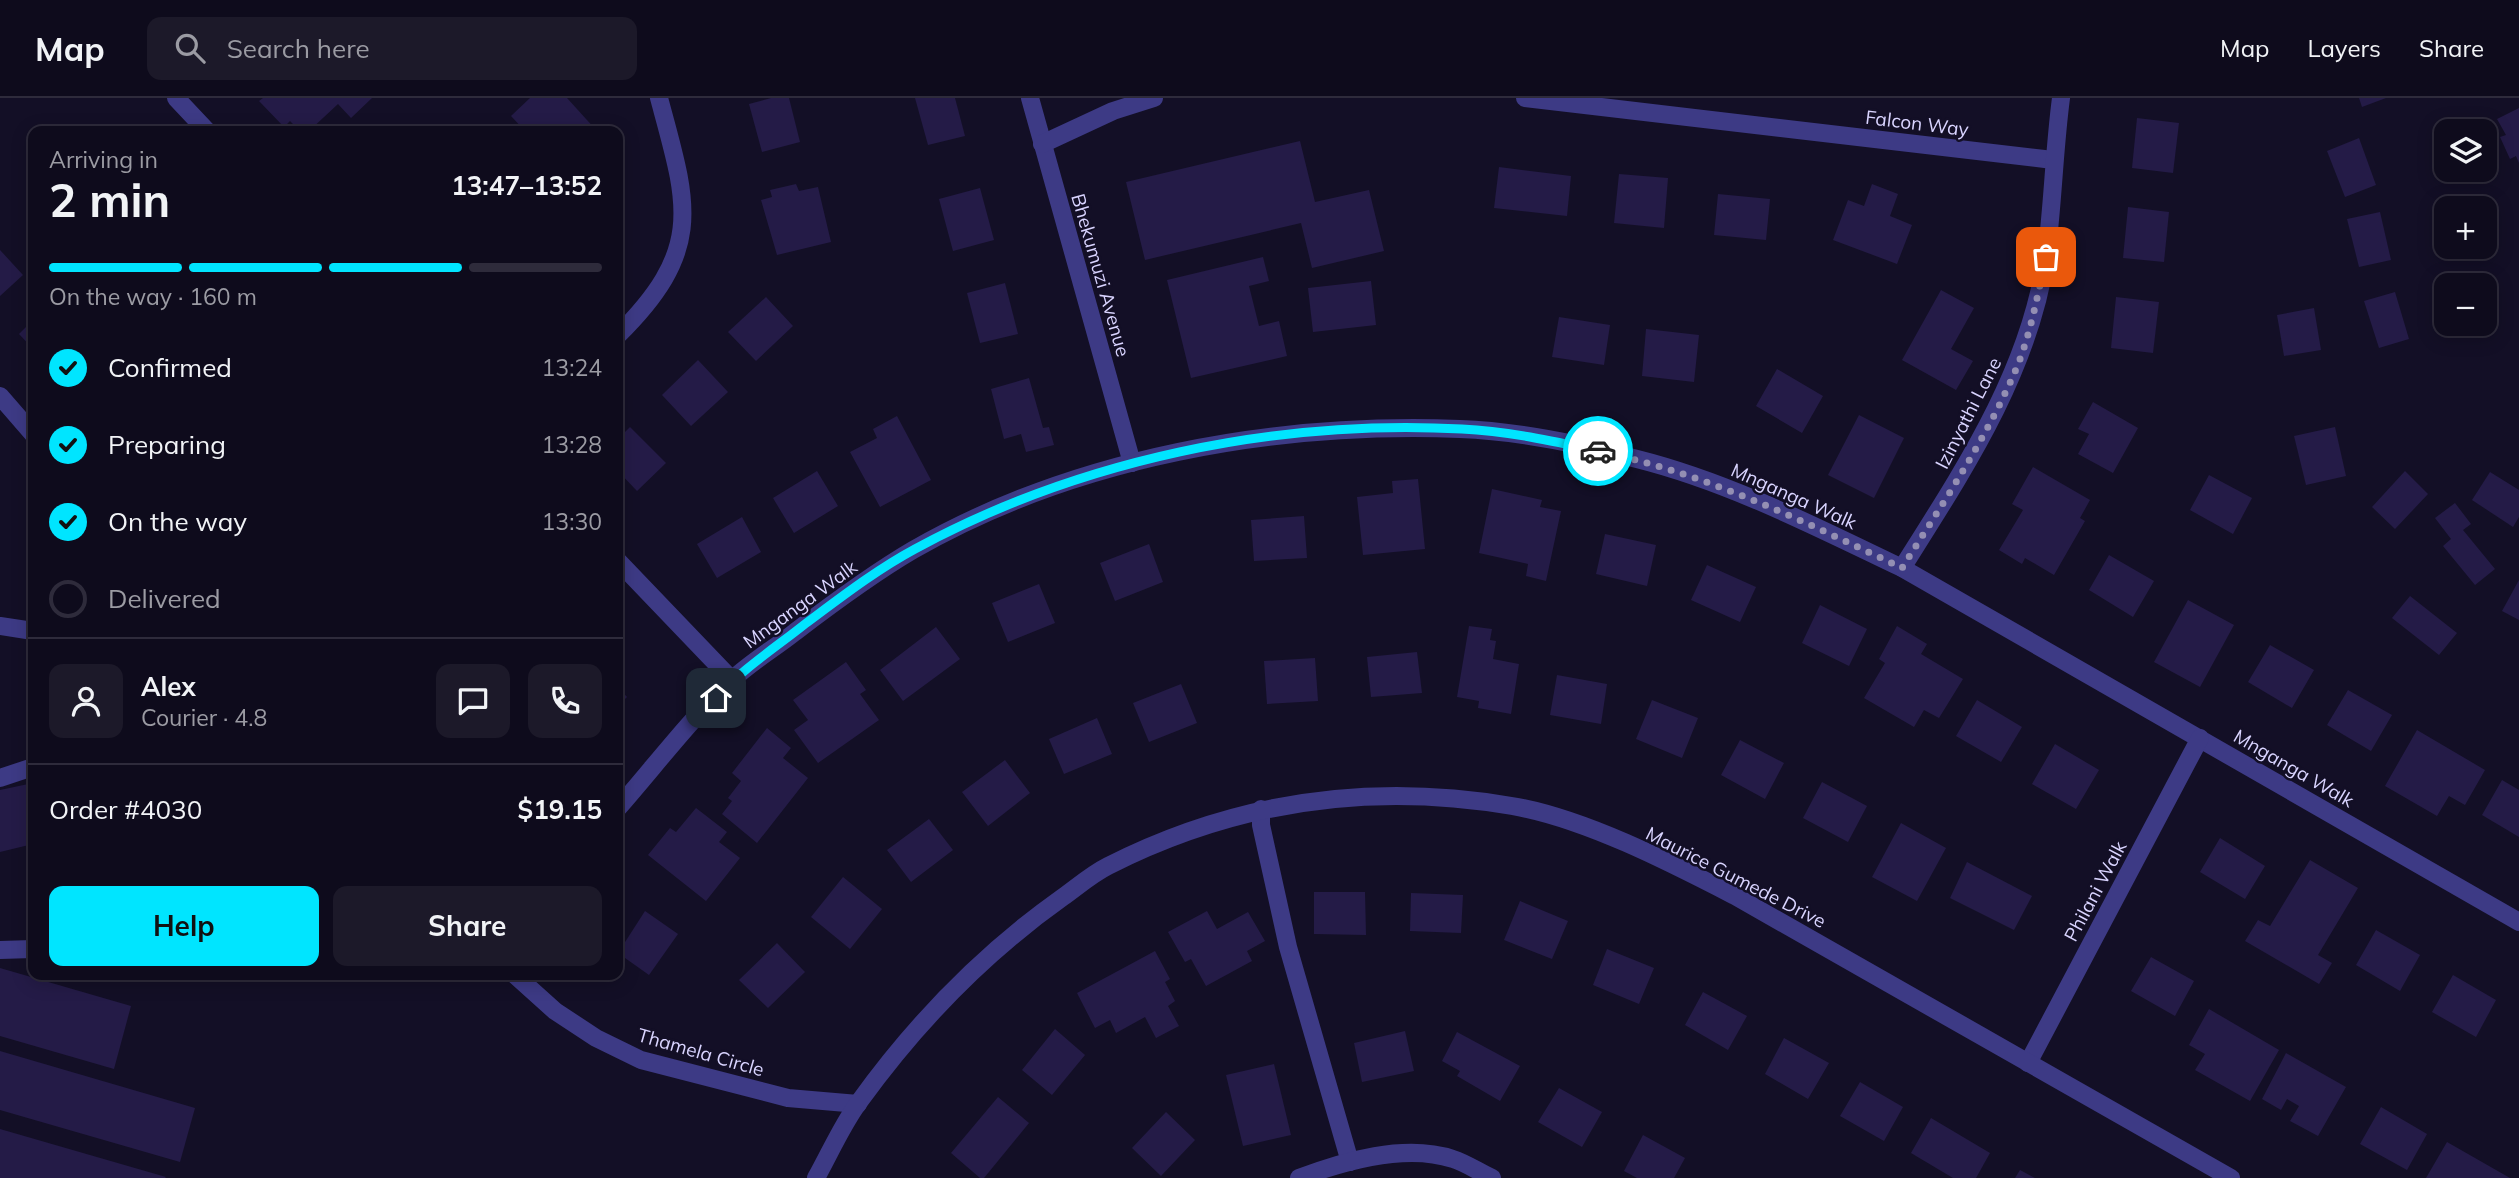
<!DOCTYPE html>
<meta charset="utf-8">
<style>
body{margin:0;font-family:Mulish,sans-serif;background:#1c1929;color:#f1f3f6;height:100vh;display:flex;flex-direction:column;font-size:26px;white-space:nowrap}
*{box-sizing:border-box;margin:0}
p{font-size:23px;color:#9b9ba3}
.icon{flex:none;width:38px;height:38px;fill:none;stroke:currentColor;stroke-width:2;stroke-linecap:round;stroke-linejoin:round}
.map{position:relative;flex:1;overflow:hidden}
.drawer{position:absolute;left:28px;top:28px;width:595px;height:854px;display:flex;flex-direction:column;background:#0e0b1c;border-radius:14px;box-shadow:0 4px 18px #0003,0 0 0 2px #2e2b3b}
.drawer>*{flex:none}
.tools{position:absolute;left:2434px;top:21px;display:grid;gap:14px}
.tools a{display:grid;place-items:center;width:63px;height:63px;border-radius:14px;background:#0e0b1c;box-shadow:0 4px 18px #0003,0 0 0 2px #2e2b3b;font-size:35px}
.pin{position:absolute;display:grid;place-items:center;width:60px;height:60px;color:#fff;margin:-30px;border-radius:14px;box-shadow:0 4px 10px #0006}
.courier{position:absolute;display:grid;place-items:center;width:70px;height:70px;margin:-35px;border:5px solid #00e5ff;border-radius:50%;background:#fff;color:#222;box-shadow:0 2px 9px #0007}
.headline em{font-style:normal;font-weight:700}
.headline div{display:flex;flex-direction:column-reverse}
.headline{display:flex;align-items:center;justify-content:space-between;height:119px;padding:0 21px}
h1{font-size:46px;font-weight:700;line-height:52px}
.bar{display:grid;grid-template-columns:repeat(4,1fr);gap:10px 7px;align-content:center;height:84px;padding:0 21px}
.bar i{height:9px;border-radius:5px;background:#2e2b3b}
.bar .selected{background:#00e5ff}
.bar p{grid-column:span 4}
.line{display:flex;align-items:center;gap:18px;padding:0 21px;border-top:2px solid #2e2b3b}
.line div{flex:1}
.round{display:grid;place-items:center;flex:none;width:74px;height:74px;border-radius:14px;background:#1c1929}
ol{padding:0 21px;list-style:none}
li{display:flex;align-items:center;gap:21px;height:77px}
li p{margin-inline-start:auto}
li .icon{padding:7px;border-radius:50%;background:#00e5ff;color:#111;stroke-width:4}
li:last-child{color:#9b9ba3}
li i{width:38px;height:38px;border:4px solid #2e2b3b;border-radius:50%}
.action{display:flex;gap:14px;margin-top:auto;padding:14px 21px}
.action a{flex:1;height:80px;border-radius:14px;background:#00e5ff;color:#111;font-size:28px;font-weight:700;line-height:80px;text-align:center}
.action a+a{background:#1c1929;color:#f1f3f6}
header{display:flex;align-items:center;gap:42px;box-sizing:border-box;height:98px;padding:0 35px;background:#0e0b1c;border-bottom:2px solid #2e2b3b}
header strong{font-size:33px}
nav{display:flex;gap:38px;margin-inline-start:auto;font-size:24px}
.search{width:490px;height:63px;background:#1c1929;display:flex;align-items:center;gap:18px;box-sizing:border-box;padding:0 24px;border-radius:14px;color:#9b9ba3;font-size:26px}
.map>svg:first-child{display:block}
</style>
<header>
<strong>Map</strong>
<div class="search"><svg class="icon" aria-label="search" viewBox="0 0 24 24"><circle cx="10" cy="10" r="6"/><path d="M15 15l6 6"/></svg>Search here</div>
<nav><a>Map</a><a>Layers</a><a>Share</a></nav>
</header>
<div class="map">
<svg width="2519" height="1080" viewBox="0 0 2519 1080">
<rect width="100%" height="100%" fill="#130f26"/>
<g fill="#241b47">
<polygon points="263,0 372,0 351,20 338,6 309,33 300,33 290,23 284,29 259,3"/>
<polygon points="530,0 567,0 596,32 525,33 511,18"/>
<polygon points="771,0 789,0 800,44 762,54 749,6"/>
<polygon points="915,0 955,0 965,38 928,47"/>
<polygon points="2359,0 2386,0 2362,9"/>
<polygon points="2519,10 2519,65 2516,58 2510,61 2500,39 2506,37 2497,21"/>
<polygon points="2137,20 2179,25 2173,75 2132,70"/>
<polygon points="2359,40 2376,87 2345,99 2327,53"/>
<polygon points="1300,43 1315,104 1369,92 1384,153 1312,170 1301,125 1145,162 1126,84"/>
<polygon points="1499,69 1571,78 1567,118 1494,110"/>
<polygon points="1619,76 1668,80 1664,130 1614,125"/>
<polygon points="796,86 799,93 818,89 831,144 777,157 761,102 772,99 770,92"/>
<polygon points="1872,86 1898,96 1890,118 1912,127 1897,166 1833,142 1848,102 1864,108"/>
<polygon points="980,90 994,142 953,153 939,101"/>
<polygon points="1718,96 1770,101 1766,142 1714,137"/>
<polygon points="2128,109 2169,114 2164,164 2123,160"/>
<polygon points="2380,114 2391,162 2359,169 2347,121"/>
<polygon points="0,152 23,177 0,198"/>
<polygon points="1263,159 1269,183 1249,188 1259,228 1279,223 1287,258 1191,280 1167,182"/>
<polygon points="1371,183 1376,227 1313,234 1308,190"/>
<polygon points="1005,185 1018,236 980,245 967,195"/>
<polygon points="1941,192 1974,210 1951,251 1973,263 1956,292 1902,262"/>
<polygon points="2395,194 2409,241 2379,250 2364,203"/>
<polygon points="766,199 793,228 756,263 728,234"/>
<polygon points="2116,199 2159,204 2153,255 2111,250"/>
<polygon points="2314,210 2321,252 2284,258 2277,217"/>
<polygon points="1559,219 1610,227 1604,267 1552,259"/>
<polygon points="33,222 33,251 19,236"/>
<polygon points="1646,231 1699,237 1694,284 1642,278"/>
<polygon points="698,262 728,294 691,328 662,297"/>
<polygon points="1777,271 1823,298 1802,335 1756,308"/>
<polygon points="1029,280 1043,330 1049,329 1054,347 1026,354 1021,336 1004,341 991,291"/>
<polygon points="2093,304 2138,330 2113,375 2078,356 2089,336 2078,331"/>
<polygon points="1859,317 1904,340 1874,400 1828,377"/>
<polygon points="897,318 931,382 880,409 850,354 877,340 873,331"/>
<polygon points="630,329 666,365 637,393 618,373 618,341"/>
<polygon points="2335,329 2346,378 2306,387 2294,338"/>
<polygon points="2033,369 2090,402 2080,420 2085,423 2054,477 2025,460 2022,466 1999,452 2023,412 2012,406"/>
<polygon points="817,373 838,408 794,435 773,400"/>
<polygon points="2405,373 2428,396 2395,431 2372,409"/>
<polygon points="2490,374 2519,392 2519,419 2513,429 2472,402"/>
<polygon points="2209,377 2252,400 2233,436 2190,412"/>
<polygon points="1418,381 1425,451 1363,457 1357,399 1393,395 1392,383"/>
<polygon points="1492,391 1542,402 1540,409 1561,413 1546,483 1526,478 1528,466 1479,455"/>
<polygon points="2455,405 2471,426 2463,432 2495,471 2475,487 2443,448 2451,441 2435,420"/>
<polygon points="1304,418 1307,460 1254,463 1251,422"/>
<polygon points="742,419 761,454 717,480 697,446"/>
<polygon points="1605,436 1656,447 1647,488 1596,476"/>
<polygon points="1149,446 1163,484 1115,503 1100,465"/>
<polygon points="2109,457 2154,483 2133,519 2089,492"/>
<polygon points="1707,467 1756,489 1740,524 1691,502"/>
<polygon points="2519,482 2519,522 2502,513"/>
<polygon points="1039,486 1055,525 1008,544 992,505"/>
<polygon points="2410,498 2457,535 2439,557 2392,520"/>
<polygon points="2188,502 2234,527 2200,589 2154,564"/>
<polygon points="1820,507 1867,531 1849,568 1802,545"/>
<polygon points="1469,528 1492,531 1490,542 1496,543 1493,561 1519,566 1511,616 1478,610 1479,603 1457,599"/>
<polygon points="1897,528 1927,546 1921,556 1963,581 1939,620 1924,612 1914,629 1864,600 1885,565 1879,561"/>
<polygon points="936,529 960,561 903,603 880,572"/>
<polygon points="2270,547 2314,572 2292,610 2248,584"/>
<polygon points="1417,554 1422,595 1371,599 1367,559"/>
<polygon points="1315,560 1318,603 1267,606 1264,563"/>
<polygon points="846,564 866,592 860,596 879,622 818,665 794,632 808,622 793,602"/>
<polygon points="1557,577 1607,586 1601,626 1550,617"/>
<polygon points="1181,586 1197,625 1149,644 1133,605"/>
<polygon points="618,589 627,599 618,608"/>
<polygon points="2348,592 2392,617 2371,653 2327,627"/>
<polygon points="1652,602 1698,620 1682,660 1636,641"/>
<polygon points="1977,602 2022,629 2001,664 1956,638"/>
<polygon points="1097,620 1112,656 1064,676 1049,641"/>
<polygon points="767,630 791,650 783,660 808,680 757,745 722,716 732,703 728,700 741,683 732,675"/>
<polygon points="2417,632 2485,672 2465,707 2449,698 2437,718 2385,688"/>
<polygon points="1740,642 1784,665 1765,701 1721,677"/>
<polygon points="2055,646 2099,672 2076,711 2032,686"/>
<polygon points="1005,662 1030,695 988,728 962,694"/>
<polygon points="2502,682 2519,692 2519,739 2482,717"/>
<polygon points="1822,684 1867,708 1848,744 1803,720"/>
<polygon points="33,685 33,746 0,754 0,692"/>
<polygon points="696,710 727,734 719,744 740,760 706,803 648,757 670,730 676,734"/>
<polygon points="929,721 953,752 911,784 887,752"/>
<polygon points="1901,725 1946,750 1917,803 1872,779"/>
<polygon points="2220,740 2265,768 2245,801 2200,774"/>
<polygon points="2310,762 2358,790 2318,857 2332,865 2319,886 2245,843 2258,822 2270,828"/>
<polygon points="1967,764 2032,798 2014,832 1950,800"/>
<polygon points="843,779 882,811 850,851 811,819"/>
<polygon points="1314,794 1365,794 1366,837 1314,836"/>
<polygon points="1411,795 1463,797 1461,835 1410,833"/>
<polygon points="1520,803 1568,823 1552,861 1504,842"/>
<polygon points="645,813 678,836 649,877 618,855"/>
<polygon points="1207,813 1217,831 1248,814 1265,843 1247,853 1252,863 1206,888 1191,861 1185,864 1168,834"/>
<polygon points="2376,832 2420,857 2400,893 2356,867"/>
<polygon points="777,845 805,874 768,910 739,882"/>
<polygon points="1607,851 1654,870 1639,906 1593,887"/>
<polygon points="1155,853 1170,881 1165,884 1175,903 1168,908 1179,928 1156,940 1145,919 1116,935 1110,922 1095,930 1077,895"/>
<polygon points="2151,859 2194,883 2175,918 2131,893"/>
<polygon points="0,870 131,908 114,971 0,938"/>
<polygon points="2453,877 2496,902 2476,939 2432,914"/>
<polygon points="1703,894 1747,918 1728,952 1685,927"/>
<polygon points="2209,911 2279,952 2250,1003 2195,972 2205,956 2189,947"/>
<polygon points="1055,931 1085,957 1052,997 1022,972"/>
<polygon points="1405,933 1414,973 1362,984 1354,945"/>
<polygon points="1457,934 1520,968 1500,1003 1457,978 1460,973 1442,963"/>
<polygon points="1784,940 1829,965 1808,1001 1765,976"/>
<polygon points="0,953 195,1010 180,1064 0,1012"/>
<polygon points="2286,955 2346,989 2318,1038 2290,1023 2299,1008 2287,1001 2281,1012 2262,1001"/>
<polygon points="1274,966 1291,1037 1243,1048 1226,977"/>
<polygon points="1860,984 1903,1009 1884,1043 1840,1018"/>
<polygon points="1559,990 1602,1014 1582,1049 1538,1024"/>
<polygon points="998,999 1029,1025 984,1080 980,1080 951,1055"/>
<polygon points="2381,1009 2427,1036 2407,1072 2360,1046"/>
<polygon points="1166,1014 1195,1042 1161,1078 1132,1050"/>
<polygon points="1931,1020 1990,1055 1976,1080 1953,1080 1911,1055"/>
<polygon points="0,1031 166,1079 165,1080 0,1080"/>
<polygon points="1643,1037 1685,1060 1674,1080 1637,1080 1624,1073"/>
<polygon points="2447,1044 2510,1080 2426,1080"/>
<polygon points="2020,1072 2035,1080 2015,1080"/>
</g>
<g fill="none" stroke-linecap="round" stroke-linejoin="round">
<g stroke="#3d3a85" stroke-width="18">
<polyline points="176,0 207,33"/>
<polyline points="1030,0 1132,365"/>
<polyline points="1525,0 2053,62"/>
<polyline points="1042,46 1113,13 1154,0"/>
<path d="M618 237C705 151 688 107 659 0"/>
<polyline points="0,298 33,336"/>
<polyline points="618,463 732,582"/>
<path d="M1902 470C1963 373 2029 275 2046 159 2053 106 2054 53 2061 0"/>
<polyline points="0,528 33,533"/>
<polyline points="0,680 33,669"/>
<path d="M618 710C655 668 691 620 732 582 751 564 775 550 795 534 833 505 872 476 913 452 1075 359 1275 324 1460 331 1518 333 1580 346 1637 361 1729 384 1816 429 1902 470L2519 824"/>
<polyline points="1261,711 1261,727 1288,849 1350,1064"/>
<polyline points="0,852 33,851"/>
<polyline points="515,877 555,913 596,940 641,962 788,1000 858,1006"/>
<polyline points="2028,965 2200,640"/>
<path d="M816 1080C830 1055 842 1027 859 1004 916 925 984 855 1063 799 1077 789 1092 776 1108 768 1236 703 1371 684 1512 708 1584 720 1671 765 1735 798L2231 1080"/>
<path d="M1299 1080C1344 1063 1405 1045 1453 1061 1466 1065 1479 1074 1492 1080"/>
</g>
</g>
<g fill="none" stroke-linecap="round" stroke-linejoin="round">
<path stroke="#948fb3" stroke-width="7" stroke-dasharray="0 12.6" d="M1598 353C1705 375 1803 423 1902 470 1941 408 1983 346 2013 278 2030 241 2037 199 2046 159"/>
<path stroke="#00e5ff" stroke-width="9" d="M716 600C742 571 775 550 805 526 840 500 876 472 915 451 1079 362 1275 321 1462 331 1507 333 1553 343 1598 353"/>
</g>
<g text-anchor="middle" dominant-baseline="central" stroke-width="5" stroke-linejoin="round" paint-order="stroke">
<g font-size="19" fill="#d9d4ff" stroke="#130f26">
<text transform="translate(1917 25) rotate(7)">Falcon Way</text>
<text transform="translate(1101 177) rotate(74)">Bhekumuzi Avenue</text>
<text transform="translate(1968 315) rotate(-63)">Izinyathi Lane</text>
<text transform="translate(1794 398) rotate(24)">Mnganga Walk</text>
<text transform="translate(800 506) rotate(-36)">Mnganga Walk</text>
<text transform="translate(2294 670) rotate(30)">Mnganga Walk</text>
<text transform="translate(1736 779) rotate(27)">Maurice Gumede Drive</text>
<text transform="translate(2095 793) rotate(-62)">Philani Walk</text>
<text transform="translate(701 954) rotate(16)">Thamela Circle</text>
</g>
</g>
</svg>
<div class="tools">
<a><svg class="icon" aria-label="layers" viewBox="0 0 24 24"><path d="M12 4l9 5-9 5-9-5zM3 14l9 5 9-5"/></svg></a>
<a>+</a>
<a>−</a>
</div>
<div class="pin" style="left:2046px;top:159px;background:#ea580c"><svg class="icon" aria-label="bag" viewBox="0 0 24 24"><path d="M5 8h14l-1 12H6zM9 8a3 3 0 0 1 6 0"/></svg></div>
<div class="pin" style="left:716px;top:600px;background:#1f2937"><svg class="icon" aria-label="home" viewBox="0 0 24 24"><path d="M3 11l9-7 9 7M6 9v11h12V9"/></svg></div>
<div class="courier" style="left:1598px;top:353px"><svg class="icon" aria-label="car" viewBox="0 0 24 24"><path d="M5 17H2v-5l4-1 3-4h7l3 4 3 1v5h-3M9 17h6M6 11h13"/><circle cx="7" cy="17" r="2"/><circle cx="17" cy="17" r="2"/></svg></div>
<section class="drawer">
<div class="headline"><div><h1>2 min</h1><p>Arriving in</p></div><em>13:47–13:52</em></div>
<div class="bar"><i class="selected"></i><i class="selected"></i><i class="selected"></i><i></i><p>On the way · 160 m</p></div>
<ol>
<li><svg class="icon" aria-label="check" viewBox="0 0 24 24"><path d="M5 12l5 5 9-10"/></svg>Confirmed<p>13:24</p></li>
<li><svg class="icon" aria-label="check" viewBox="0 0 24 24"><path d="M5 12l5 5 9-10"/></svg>Preparing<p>13:28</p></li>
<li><svg class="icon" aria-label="check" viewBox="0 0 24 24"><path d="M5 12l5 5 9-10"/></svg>On the way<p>13:30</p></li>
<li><i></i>Delivered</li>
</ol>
<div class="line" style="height:126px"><a class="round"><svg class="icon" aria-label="person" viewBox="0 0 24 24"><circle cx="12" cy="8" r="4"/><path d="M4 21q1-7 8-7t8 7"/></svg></a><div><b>Alex</b><p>Courier · 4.8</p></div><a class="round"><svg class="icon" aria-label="chat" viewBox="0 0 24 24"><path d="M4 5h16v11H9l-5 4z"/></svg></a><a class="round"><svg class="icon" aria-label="phone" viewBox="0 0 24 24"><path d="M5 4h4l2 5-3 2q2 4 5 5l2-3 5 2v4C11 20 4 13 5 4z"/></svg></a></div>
<div class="line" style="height:91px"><div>Order #4030</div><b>$19.15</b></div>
<div class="action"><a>Help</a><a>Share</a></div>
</section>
</div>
